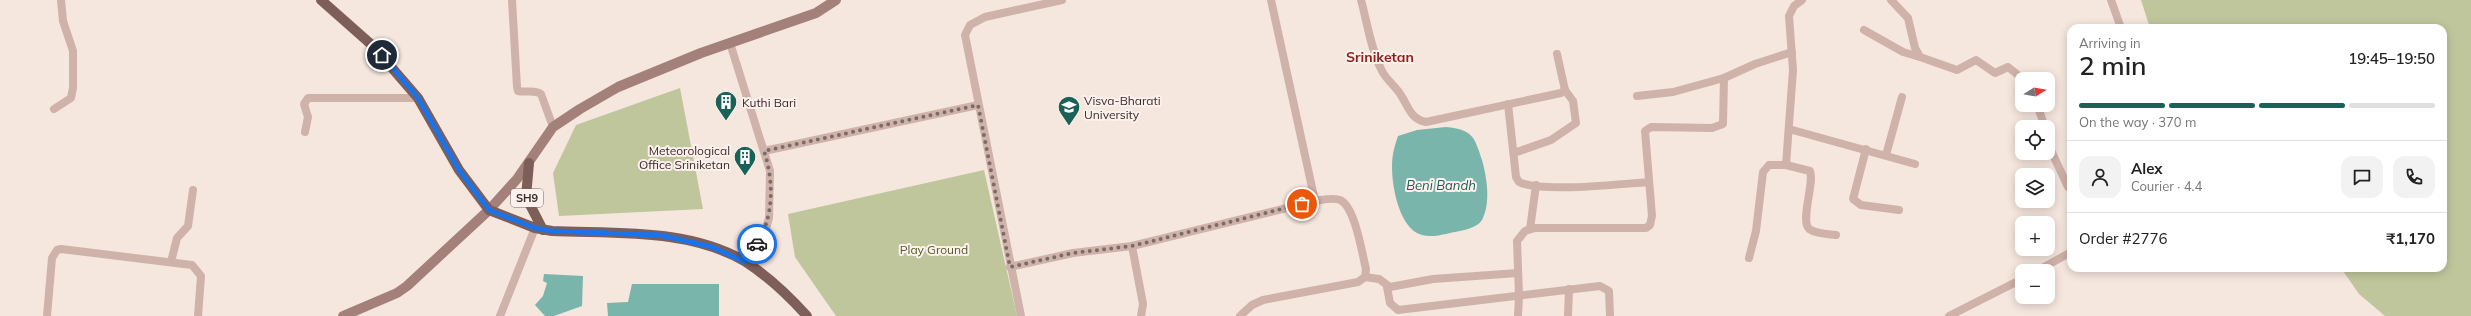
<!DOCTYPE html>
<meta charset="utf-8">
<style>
body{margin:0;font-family:Mulish,sans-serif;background:#f2f2f2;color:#222;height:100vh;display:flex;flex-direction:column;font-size:15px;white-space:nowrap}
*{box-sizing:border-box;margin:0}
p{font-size:13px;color:#767676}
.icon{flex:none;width:22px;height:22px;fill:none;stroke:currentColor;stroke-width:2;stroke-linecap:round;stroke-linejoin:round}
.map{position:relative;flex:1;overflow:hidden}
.drawer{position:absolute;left:2067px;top:24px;width:380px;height:248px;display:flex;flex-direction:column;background:#fff;border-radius:12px;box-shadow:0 2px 10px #0003}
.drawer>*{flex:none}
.needle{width:26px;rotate:79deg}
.buttons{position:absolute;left:2015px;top:72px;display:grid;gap:8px}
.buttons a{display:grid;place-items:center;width:40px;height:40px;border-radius:8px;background:#fff;box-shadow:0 2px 10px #0003;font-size:20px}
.pin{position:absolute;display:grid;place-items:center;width:34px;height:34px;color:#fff;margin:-17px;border:2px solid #fff;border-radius:50%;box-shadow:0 1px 4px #0007}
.courier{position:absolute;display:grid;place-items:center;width:40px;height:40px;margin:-20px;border:3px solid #1a73e8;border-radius:50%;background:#fff;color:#222;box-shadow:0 1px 5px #0007}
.overview em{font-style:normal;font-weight:600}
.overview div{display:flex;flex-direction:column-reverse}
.overview{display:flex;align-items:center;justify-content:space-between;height:68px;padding:0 12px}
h1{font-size:26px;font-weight:600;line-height:30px}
.bar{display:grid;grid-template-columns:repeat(4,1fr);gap:6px 4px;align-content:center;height:48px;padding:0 12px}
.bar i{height:5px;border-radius:3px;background:#e0e0e0}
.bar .active{background:#1a6157}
.bar p{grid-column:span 4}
.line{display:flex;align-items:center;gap:10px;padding:0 12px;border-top:1px solid #e0e0e0}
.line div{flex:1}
.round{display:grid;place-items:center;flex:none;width:42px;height:42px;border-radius:12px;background:#f2f2f2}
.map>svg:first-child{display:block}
</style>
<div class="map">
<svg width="2471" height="316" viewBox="0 0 2471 316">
<rect width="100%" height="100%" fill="#f5e6de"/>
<g fill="#c0c69c">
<polygon points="2141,0 2471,0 2471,316 2385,316 2359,294 2341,268 2443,268 2443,28 2150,28"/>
<polygon points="680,88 703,209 559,216 553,173 576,125"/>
<polygon points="984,170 1017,316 836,316 795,257 788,214"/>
</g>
<g fill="#7ab5ab">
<path d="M1446 127C1473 130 1474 136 1482 160 1487 178 1491 203 1482 220 1477 228 1464 230 1455 232 1445 234 1432 238 1422 235 1397 229 1389 175 1393 154 1394 148 1396 142 1398 136L1417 130Z"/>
<polygon points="544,274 583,276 582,306 554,316 545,316 535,305 543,296 547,283 543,281"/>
<polygon points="632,284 719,284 719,316 608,316 607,303 628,302"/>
</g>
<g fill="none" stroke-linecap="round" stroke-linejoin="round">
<g stroke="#cfb2a9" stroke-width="8">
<path d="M512 0 517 87 518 91C526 93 535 89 541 94L553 127"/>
<polyline points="1271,0 1315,201"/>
<path d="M1361 0C1367 22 1371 50 1382 71 1387 81 1397 87 1402 97 1409 108 1411 119 1426 122L1561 93 1565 90 1557 54"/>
<polyline points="1891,0 1908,18 1915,48 1920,57 1957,70 1976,60 1995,73 2008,67 2023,79"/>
<polyline points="2111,0 2121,28"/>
<polyline points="1864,30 1903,52 1920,57"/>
<polyline points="730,43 770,171 769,218 765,231 745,262"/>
<polyline points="1637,96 1673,92 1724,78 1755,64 1792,52"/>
<path d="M1508 104 1516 177 1519 182C1540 193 1622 184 1649 182"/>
<polyline points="2037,105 2045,127"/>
<polyline points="54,109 71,98 73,88 73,51 63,21 61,0"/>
<polyline points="1789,129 1915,164"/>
<polyline points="305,132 308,117 304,104 308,98 418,98"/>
<polyline points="2048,144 2068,187"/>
<polyline points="1866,149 1853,199 1861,205 1899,210"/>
<polyline points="764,151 978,105"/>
<polyline points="1514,153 1551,140 1576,123 1573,101 1565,90"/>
<polyline points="1886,155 1902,97"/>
<polyline points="1786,165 1793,70 1789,16 1794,6 1802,0"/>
<polyline points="1530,229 1536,185"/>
<polyline points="1132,246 1143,304 1141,316"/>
<path d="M1749 258 1756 231 1763 172 1769 165H1786L1810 171C1815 184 1798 225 1811 230 1818 234 1828 234 1836 235"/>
<polyline points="171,262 177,238 188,226 193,190"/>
<path d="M1010 267 1073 253 1132 246 1315 201C1322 200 1334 197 1340 200 1355 206 1362 254 1366 269L1365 277 1358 282 1263 300 1252 305 1240 316"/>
<polyline points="2037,271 2071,252"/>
<polyline points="1365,277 1379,279 1390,287 1433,279 1518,273"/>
<polyline points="1387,287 1390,303 1398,310 1600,286 1609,291 1610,316"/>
<polyline points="47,316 52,258 57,250 61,249 192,265 201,276 198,316"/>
<polyline points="500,316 535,228"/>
<polyline points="1021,316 965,35 970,25 985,17 1062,0"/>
<polyline points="1518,316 1519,296 1517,241 1525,231 1535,228 1646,228 1650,225 1652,216 1645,131 1651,127 1712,128 1723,124 1724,78"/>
<polyline points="1568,316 1569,289"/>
<polyline points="1949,316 2022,279"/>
</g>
<polyline stroke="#a38079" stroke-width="10" points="343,316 397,293 407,286 489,210 517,179 553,127 580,109 618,87 701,53 816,13 836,0"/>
<g stroke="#7e5e59" stroke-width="10">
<path d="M321 0 373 46 418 98 459 170 489 210 535 228 552 231C615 234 689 228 746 262 769 277 789 296 807 316"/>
<polyline points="529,163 526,197 543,230"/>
</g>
</g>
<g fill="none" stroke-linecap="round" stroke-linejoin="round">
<path stroke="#7c6c68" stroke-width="4" stroke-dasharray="0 7.2" d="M757 244C774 216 774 181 764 151L978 105 1010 267 1073 253 1132 246 1302 204"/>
<polyline stroke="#1a73e8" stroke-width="5" points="382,55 418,98 459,170 489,210 535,228 552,231 660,235 712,247 745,262 757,244"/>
</g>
<defs>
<g id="building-pin" transform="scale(1.15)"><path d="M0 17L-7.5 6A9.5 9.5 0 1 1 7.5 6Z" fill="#1a6157" stroke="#fcf1ec"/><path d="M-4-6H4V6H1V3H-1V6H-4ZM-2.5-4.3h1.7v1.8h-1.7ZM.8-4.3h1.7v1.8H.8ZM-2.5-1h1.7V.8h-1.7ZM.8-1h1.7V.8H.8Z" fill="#fff"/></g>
<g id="university-pin" transform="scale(1.15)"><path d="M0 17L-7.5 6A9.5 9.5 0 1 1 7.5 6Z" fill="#1a6157" stroke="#fcf1ec"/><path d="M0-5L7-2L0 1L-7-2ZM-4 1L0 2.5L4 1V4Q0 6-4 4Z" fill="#fff"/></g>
</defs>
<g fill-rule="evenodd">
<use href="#building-pin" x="726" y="102"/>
<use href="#university-pin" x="1069" y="107"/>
<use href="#building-pin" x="745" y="157"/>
</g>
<g text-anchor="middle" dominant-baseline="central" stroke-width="4" stroke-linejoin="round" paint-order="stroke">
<rect fill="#fcf1ec" stroke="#756664" stroke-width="1" x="511" y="189" width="32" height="18" rx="3"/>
<g font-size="11" font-weight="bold" fill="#3b2b29">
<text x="527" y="198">SH9</text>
</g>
<g font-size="12" fill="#3b2b29" stroke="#fcf1ec" text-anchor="start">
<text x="1084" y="100">Visva-Bharati<tspan x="1084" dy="14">University</tspan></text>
<text x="742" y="102">Kuthi Bari</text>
<text x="730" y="150" text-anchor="end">Meteorological<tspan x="730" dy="14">Office Sriniketan</tspan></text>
</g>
<g font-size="12" fill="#545c2a" stroke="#fcf1ec">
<text x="934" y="249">Play Ground</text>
</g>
<g font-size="13" font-style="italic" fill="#1a6157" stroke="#fcf1ec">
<text x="1441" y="185">Beni Bandh</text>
</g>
<g font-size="14" font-weight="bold" fill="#921e1b" stroke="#fcf1ec">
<text x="1380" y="57">Sriniketan</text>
</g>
</g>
</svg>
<div class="buttons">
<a><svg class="needle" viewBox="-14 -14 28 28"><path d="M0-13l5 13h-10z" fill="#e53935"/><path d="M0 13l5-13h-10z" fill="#767676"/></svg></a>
<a><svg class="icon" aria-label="locate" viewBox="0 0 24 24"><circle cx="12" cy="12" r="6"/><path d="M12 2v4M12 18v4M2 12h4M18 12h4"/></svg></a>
<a><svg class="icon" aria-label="layers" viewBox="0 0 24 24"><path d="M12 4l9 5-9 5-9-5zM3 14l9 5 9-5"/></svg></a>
<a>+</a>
<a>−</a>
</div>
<div class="pin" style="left:1302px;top:204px;background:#ea580c"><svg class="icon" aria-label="bag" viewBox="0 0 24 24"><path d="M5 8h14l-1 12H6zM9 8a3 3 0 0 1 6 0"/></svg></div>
<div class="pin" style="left:382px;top:55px;background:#1f2937"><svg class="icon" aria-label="home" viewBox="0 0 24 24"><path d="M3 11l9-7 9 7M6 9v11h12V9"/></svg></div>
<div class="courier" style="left:757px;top:244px"><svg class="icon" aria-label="car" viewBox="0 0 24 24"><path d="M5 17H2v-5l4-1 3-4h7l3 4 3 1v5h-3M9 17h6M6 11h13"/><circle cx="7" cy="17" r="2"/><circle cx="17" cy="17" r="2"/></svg></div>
<section class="drawer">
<div class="overview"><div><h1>2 min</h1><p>Arriving in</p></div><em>19:45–19:50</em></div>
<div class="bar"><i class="active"></i><i class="active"></i><i class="active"></i><i></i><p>On the way · 370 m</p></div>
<div class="line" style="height:72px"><a class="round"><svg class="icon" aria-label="person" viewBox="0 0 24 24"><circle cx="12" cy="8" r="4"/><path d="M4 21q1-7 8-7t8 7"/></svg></a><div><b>Alex</b><p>Courier · 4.4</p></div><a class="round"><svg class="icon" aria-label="chat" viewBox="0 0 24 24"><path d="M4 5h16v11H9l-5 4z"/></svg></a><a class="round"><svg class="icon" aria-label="phone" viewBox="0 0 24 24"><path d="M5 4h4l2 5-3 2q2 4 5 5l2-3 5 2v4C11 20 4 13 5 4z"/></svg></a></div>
<div class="line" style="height:52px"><div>Order #2776</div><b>₹1,170</b></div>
</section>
</div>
